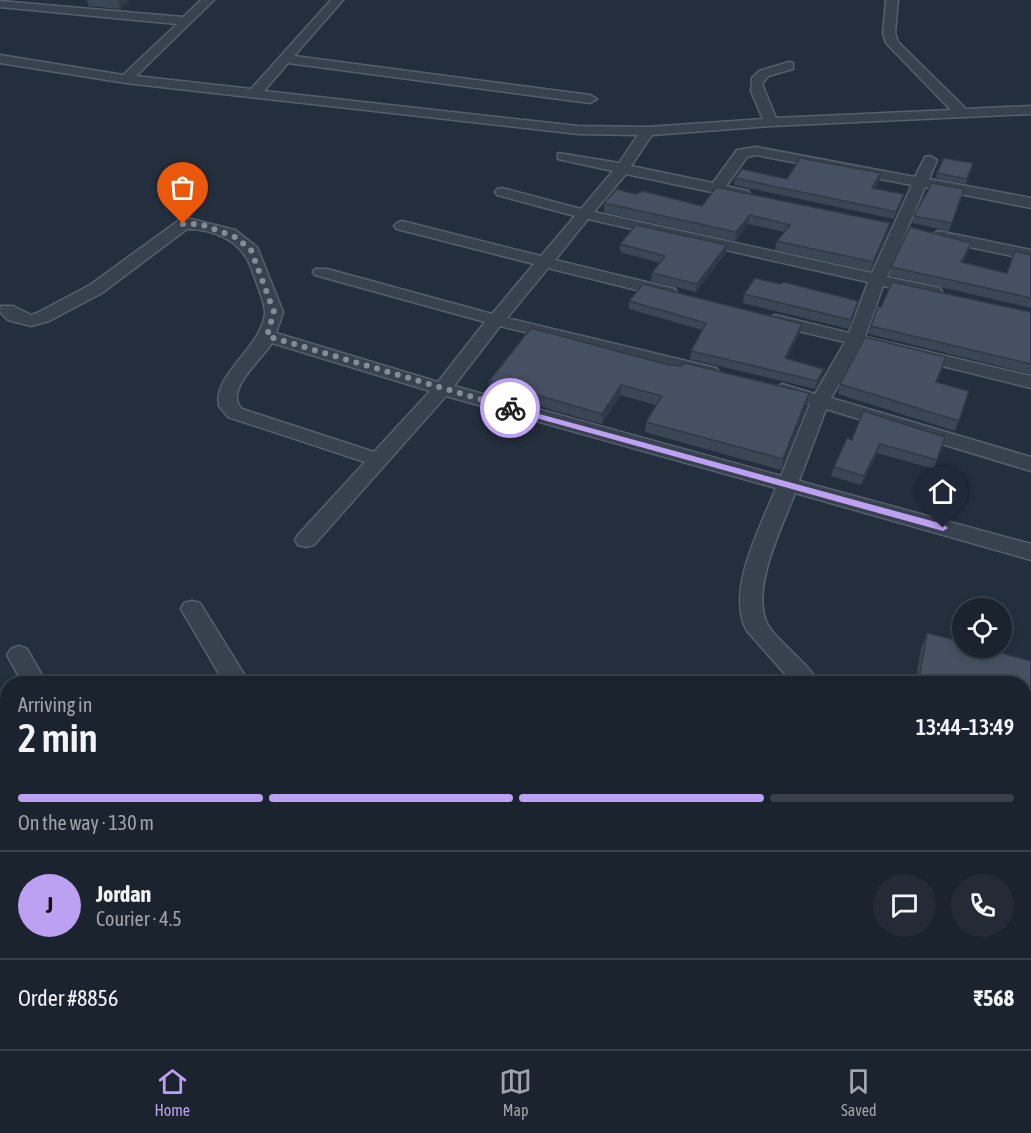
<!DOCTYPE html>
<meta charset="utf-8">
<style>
body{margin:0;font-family:"Asap Condensed",sans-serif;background:#242b36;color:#f1f3f6;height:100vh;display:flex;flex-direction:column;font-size:22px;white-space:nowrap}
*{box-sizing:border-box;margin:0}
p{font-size:20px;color:#a0a4aa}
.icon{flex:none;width:33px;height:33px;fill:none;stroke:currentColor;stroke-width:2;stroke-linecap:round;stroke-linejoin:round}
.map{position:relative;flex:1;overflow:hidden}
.panel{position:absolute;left:0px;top:676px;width:1032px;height:374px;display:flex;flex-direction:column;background:#1b232e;border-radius:24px 24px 0 0;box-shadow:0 3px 9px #0003,0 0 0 2px #39404a}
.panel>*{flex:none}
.controls{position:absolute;left:952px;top:598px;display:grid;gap:12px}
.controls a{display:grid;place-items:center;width:60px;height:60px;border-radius:50%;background:#1b232e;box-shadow:0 3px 9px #0003,0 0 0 2px #39404a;font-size:30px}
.pin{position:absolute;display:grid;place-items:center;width:51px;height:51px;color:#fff;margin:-62px -26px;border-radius:50% 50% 50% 0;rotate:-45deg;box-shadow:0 0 6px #0007}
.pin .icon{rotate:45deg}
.courier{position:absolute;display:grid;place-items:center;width:60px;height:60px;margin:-30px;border:4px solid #bca0f2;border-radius:50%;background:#fff;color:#222;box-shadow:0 2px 8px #0007}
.overview em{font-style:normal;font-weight:600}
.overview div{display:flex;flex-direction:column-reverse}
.overview{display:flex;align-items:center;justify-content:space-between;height:102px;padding:0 18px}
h1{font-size:39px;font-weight:600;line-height:45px}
.bar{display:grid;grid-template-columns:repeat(4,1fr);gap:9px 6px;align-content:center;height:72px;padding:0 18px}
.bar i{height:8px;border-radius:4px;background:#39404a}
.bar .active{background:#bca0f2}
.bar p{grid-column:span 4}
.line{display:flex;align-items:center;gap:15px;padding:0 18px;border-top:2px solid #39404a}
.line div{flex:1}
.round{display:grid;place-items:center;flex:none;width:63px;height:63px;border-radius:32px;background:#242b36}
.tabs{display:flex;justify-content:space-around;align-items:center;height:84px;border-top:2px solid #39404a;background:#1b232e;font-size:16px;color:#a0a4aa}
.tabs a{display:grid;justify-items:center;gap:3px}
.tabs .active{color:#bca0f2}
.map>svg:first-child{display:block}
</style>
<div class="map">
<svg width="1031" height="1049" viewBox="0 0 1031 1049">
<rect width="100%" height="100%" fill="#242f3e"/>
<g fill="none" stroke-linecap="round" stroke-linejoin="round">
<g stroke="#565f6c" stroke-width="3">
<g id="minor">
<path d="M201 0H214L136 76 251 89 331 0H343L294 56 590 95 597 99 590 103 288 63 264 91 578 126 648 127 763 119 751 91 752 78 759 71 789 62 793 63V69L768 76 762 84 776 118 951 110 886 43 883 33 886 0H898L895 33 898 42 966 109 1031 106V114L771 126 652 135 631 166 713 183 737 150 756 147 915 177 925 157 930 156 937 160 929 179 1031 198V208L925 187 887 277 940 288 942 292 934 297 883 286 865 337 1031 376V388L861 346 831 398 1031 457V471L826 409 799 481 1031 544V560L795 493C782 527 752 586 766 621 773 639 809 663 820 684H794L747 631C725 592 761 526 776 488L446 396 314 545 306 547 298 545 295 540 298 535 365 462 228 417 219 406C212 375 261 348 265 314 266 304 254 276 250 265 240 240 213 229 187 229L102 293 49 321 31 326 8 320 0 312 1 306H13L31 315 37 313 90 285 178 221 191 219 235 230 257 247 283 312 276 333 438 382 485 322 315 275 313 272 315 269H327L492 314 534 264 397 229 394 226 397 223 402 221 541 256 575 216 497 195 495 192 497 189 502 188 581 209 613 171 558 159V153L619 163 638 135 578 134 126 83 0 63V55L123 75 177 24 0 7V1L183 17ZM756 155 912 185 872 273 594 212 626 174 716 193 748 197 750 194 748 191 726 186 747 157ZM588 219 868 282 849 333 775 315 766 320 769 324 845 342 815 394 782 384 773 390 775 394 810 404 781 476 454 386 500 326 710 377 716 376 719 372 716 368 507 318 548 268 669 298 675 297 677 293 675 289 555 260ZM272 343 430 391 374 452 242 409C223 390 262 360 272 343Z"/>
<polygon points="938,231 1031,250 1031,260 932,239 930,236"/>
<polygon points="192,601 200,603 250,684 225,684 181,609 184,603"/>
<polygon points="19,646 27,649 47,684 23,684 7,655 11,649"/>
<polygon points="206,1042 237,1042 239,1049 209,1049"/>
<polygon points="448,1042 480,1042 482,1049 451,1049"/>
<polygon points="829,1042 865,1042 862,1049 827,1049"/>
</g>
</g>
<use href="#minor" fill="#38414e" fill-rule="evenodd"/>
</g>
<g fill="#3b4654">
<polygon points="87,0 130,0 120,9 88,6"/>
<polygon points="973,163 966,184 936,178 937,173"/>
<polygon points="735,178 879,181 875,189 902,202 894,219 734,185"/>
<polygon points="964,189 949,231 912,223 914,216"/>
<polygon points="635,194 702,206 890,223 888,232 871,271 775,250 777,241 784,232 748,224 735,241 604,212 604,203"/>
<polygon points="971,243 968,252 963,263 1007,273 1031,255 1031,308 889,275 891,267"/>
<polygon points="620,244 727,245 726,253 696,292 651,281 652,273 660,263 620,252"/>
<polygon points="781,284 858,301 856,310 849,329 743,303 744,294"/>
<polygon points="629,301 802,324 800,332 787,358 824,369 822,377 815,389 690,359 691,351 702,330 629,309"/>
<polygon points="881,307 1031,312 1031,374 869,334 871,326"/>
<polygon points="669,365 682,366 809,393 807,404 781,470 645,432 646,422 656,405 620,395 602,424 489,392 489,381"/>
<polygon points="942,368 937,383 969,391 955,431 838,394 840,384"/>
<polygon points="945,437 934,469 877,453 861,485 831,476 834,467 852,440"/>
<polygon points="927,633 1031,661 1031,769 1024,767 1024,684 915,684 921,649"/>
</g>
<g fill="#303945">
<polygon points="119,0 130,0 120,9 118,1"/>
<polygon points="881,173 879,181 871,196 872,188"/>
<polygon points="904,194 902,202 894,219 896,212"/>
<polygon points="750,215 748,224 735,241 736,232"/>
<polygon points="890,223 888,232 871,271 873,262"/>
<polygon points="971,243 968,252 959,271 961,262"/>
<polygon points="727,245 726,253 696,292 697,284"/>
<polygon points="858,301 856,310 849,329 851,320"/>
<polygon points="802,324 800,332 783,366 785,358"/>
<polygon points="824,369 822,377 815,389 817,381"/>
<polygon points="621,385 620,395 602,424 602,414"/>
<polygon points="809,393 807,404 781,470 783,459"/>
<polygon points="880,444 877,453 861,485 864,476"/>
</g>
<g fill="#455162" stroke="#303945" stroke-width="1.5">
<polygon points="800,158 881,173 872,188 904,194 896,212 735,178 742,169 787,179"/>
<polygon points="944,158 973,163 967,179 937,173"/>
<polygon points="932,183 964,189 952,223 914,216"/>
<polygon points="716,187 890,223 873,262 777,241 790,225 750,215 736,232 604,203 617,189 635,194 643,191 702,206"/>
<polygon points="636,225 727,245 697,284 652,273 665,256 620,244"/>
<polygon points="910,227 971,243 961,262 1007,273 1015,251 1031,255 1031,298 891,267"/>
<polygon points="755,278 781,284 784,282 858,301 851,320 744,294"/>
<polygon points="892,282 1031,312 1031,364 871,326 878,306 881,307"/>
<polygon points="643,284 802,324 785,358 824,369 817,381 691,351 706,323 629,301"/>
<polygon points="531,328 669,365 682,366 684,363 809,393 783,459 646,422 662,396 621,385 602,414 489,381"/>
<polygon points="865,337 946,357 936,382 969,391 959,421 840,384"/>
<polygon points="863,411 945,437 937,460 880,444 864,476 834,467 847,438 852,440"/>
<polygon points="927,633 963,642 963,648 984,648 1031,661 1031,751 1024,749 1024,684 918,684"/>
</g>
<polygon fill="#bca0f2" points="510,406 943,524 948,528 943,531 507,410 506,408"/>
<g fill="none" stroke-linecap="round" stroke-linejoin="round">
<polyline stroke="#828b98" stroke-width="6" stroke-dasharray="0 10.8" points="183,224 200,224 235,237 251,250 274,312 267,336 510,408"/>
</g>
</svg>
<div class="controls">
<a><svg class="icon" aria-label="locate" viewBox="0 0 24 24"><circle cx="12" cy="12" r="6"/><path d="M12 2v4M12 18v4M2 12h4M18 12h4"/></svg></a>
</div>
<div class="pin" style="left:183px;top:224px;background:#ea580c"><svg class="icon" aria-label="bag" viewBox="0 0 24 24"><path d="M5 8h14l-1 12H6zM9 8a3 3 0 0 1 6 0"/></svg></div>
<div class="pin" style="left:943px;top:528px;background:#1f2937"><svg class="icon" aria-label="home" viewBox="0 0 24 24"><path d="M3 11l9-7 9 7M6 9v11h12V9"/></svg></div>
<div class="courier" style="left:510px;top:408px"><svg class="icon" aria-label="bike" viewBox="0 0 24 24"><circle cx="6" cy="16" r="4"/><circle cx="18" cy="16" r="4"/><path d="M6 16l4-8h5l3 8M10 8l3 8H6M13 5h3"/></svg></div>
<section class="panel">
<div class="overview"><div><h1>2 min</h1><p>Arriving in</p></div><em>13:44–13:49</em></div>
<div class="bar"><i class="active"></i><i class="active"></i><i class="active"></i><i></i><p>On the way · 130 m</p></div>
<div class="line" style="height:108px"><b class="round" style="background:#bca0f2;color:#111">J</b><div><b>Jordan</b><p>Courier · 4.5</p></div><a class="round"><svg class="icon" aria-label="chat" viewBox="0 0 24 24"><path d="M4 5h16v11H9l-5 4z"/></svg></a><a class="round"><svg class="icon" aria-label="phone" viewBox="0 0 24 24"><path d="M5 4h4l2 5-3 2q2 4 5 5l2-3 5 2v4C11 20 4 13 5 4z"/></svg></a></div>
<div class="line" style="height:78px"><div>Order #8856</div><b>₹568</b></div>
</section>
</div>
<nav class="tabs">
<a class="active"><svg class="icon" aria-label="home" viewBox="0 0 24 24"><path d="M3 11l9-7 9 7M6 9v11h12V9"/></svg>Home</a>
<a><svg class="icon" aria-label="map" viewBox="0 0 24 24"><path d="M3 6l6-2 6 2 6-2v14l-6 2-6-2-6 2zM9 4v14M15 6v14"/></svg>Map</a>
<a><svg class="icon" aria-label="saved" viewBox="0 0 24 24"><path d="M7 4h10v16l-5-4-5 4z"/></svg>Saved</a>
</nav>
